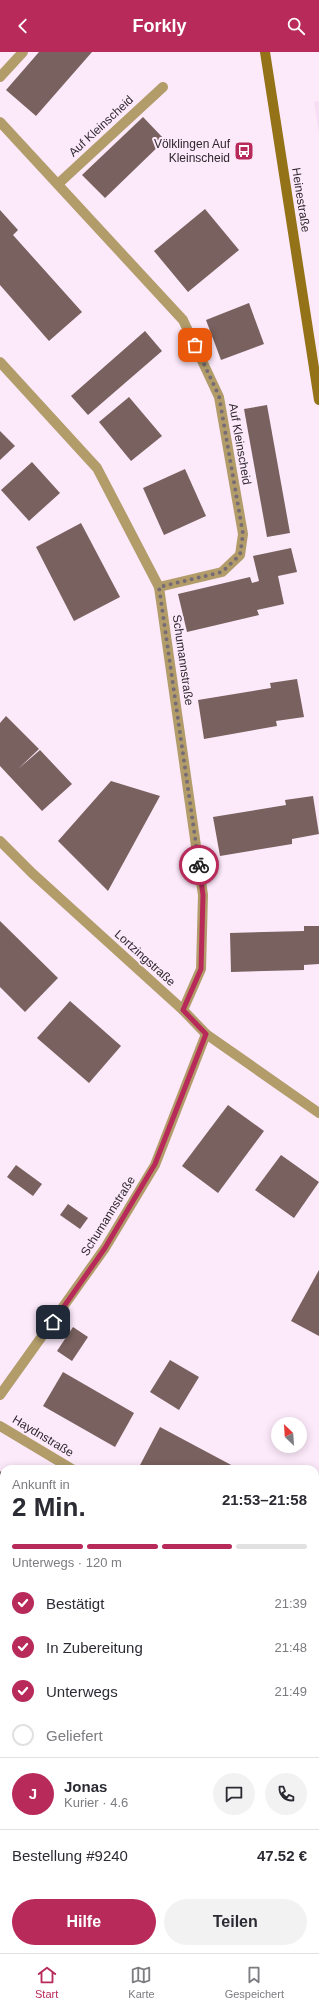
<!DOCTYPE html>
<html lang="de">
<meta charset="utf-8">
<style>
body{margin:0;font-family:Helvetica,sans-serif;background:#f2f2f3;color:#2b2b33;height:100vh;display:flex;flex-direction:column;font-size:15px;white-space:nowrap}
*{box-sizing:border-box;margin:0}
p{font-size:13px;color:#7c7c81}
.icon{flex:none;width:22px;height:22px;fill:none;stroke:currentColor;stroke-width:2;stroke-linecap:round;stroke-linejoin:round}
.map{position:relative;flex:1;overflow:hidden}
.drawer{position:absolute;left:0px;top:1413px;width:319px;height:488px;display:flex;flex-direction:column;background:#fff;border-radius:12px 12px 0 0;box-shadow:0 2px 10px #0003}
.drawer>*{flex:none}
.needle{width:26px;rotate:335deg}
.tools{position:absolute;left:271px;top:1365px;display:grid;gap:8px}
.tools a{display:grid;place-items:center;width:36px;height:36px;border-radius:50%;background:#fff;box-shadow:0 2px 10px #0003;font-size:20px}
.pin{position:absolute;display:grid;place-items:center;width:34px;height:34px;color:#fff;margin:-17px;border-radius:8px;box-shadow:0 2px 6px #0006}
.courier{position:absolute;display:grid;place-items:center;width:40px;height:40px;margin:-20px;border:3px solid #b82a59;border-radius:50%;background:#fff;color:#222;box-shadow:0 1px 5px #0007}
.head em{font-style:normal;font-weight:700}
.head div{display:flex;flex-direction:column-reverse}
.head{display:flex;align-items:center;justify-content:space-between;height:68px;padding:0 12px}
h1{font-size:26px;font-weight:700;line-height:30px}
.bar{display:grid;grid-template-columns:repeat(4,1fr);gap:6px 4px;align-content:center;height:48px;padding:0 12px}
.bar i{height:5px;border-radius:3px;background:#e1e1e2}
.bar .on{background:#b82a59}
.bar p{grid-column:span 4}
.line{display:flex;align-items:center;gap:10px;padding:0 12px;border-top:1px solid #e1e1e2}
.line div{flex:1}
.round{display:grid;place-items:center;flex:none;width:42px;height:42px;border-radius:21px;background:#f2f2f3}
ol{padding:0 12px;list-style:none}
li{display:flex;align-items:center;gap:12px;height:44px}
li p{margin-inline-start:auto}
li .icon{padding:4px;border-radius:50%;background:#b82a59;color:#fff;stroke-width:4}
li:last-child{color:#7c7c81}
li i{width:22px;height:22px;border:2px solid #e1e1e2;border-radius:50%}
.action{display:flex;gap:8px;margin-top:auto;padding:8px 12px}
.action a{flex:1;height:46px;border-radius:24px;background:#b82a59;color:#fff;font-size:16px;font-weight:700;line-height:46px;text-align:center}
.action a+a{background:#f2f2f3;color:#2b2b33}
header{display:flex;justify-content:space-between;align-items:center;height:52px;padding:0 12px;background:#b82a59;color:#fff;font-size:18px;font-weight:700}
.tabs{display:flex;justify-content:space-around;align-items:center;height:56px;border-top:1px solid #e1e1e2;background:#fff;font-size:11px;color:#7c7c81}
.tabs a{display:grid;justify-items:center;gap:2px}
.tabs .on{color:#b82a59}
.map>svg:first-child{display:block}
</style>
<header><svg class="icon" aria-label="back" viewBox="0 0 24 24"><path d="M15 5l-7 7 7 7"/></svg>Forkly<svg class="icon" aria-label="search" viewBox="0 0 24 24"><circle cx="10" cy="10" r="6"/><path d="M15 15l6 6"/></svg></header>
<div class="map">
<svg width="319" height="1901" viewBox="0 0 319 1901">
<rect width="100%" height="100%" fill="#fce9fa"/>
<g fill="#f8def5">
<polygon points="319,49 319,82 314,50"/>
<polygon points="319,1779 319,1901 246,1901 249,1897 315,1897 315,1786"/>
</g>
<polygon fill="#9de5b5" points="100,1897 132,1897 129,1901 107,1901"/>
<g fill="#78615e">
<polygon points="39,0 92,0 36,64 6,38"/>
<polygon points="143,65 165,88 105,146 82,123"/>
<polygon points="205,157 239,198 188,240 154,199"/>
<polygon points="0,158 18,178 13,183 82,260 49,289 0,233"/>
<polygon points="249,251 264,292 221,308 206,268"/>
<polygon points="145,279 162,299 88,363 71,344"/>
<polygon points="129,345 162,384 131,409 99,370"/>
<polygon points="267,353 290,481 267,485 244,357"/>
<polygon points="0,379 15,394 0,408"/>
<polygon points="32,410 60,441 29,469 1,438"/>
<polygon points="185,417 206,464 164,483 143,436"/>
<polygon points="81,471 120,545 74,569 36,495"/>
<polygon points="291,496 297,520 278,524 284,552 257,558 259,563 187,580 178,542 250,525 252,531 259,529 253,504"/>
<polygon points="297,627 304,665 276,669 277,674 204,687 198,648 271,636 270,631"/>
<polygon points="6,664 39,697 18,717 40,698 72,732 42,759 0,714 0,671"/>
<polygon points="111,729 160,744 108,839 58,789"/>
<polygon points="313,744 319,782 292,787 292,792 220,804 213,765 286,753 285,748"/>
<polygon points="0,869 58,926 25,960 0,935"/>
<polygon points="304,874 319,874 319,912 304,913 304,918 231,920 230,881 304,879"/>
<polygon points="70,949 121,994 89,1031 37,986"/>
<polygon points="228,1053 264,1079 218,1141 182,1114"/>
<polygon points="281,1103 319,1130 294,1166 255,1138"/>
<polygon points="16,1113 42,1132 33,1144 7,1125"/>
<polygon points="68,1152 88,1166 80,1177 60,1163"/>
<polygon points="319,1218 319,1284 291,1269"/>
<polygon points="73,1275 88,1285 72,1309 57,1299"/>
<polygon points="170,1308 199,1325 179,1358 150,1340"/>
<polygon points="63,1320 134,1361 115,1395 43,1354"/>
<polygon points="160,1375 235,1415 234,1417 142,1417 139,1415"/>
<polygon points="0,1419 4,1422 4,1472 0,1470"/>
<polygon points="315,1462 319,1464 319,1500 315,1506"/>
<polygon points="4,1811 4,1836 0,1833 0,1817"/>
<polygon points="284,1897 288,1897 296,1901 282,1901"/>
</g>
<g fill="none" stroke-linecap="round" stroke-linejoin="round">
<g stroke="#b29c6a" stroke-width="10">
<polyline points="0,25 23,0"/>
<polyline points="0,70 183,268 219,345 243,482 240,503 222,520 159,535"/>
<polyline points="58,132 163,35"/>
<polyline points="0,310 97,416 159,535 203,843 201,917 183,958"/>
<polyline points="0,789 32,821 183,958 206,982 319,1061"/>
<polyline points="0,1343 105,1196 155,1113 206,982"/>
<polyline points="0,1374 72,1417"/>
<polyline points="315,1562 319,1565"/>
<polyline points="0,1886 4,1888"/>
<polyline points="20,1897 27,1901"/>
</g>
<g stroke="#937218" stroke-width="10">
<polyline points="265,0 319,348"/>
<polyline points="315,1685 319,1675"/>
<polyline points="181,1901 184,1897"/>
</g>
</g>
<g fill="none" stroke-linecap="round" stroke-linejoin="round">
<polyline stroke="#776c75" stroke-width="4" stroke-dasharray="0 7.2" points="195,293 219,344 243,482 240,503 222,520 159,535 199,813"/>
<polyline stroke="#b82a59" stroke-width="5" points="53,1270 105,1196 155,1112 206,982 183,958 201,917 203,843 199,813"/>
</g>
<defs>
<g id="bus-square" transform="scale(1)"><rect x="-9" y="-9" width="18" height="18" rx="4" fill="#b82a59" stroke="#fce9fa"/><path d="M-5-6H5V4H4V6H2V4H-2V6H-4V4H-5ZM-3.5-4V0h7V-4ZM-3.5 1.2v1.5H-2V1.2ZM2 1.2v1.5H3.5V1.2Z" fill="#fff"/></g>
</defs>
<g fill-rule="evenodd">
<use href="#bus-square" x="244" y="99"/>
</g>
<g text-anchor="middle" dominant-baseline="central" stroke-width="4" stroke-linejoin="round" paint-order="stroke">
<g font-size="12" fill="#2f282e" stroke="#fce9fa">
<text transform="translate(101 74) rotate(-43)">Auf Kleinscheid</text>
<text transform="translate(301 148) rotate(81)">Heinestraße</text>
<text transform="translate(240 392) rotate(80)">Auf Kleinscheid</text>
<text transform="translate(183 608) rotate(82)">Schumannstraße</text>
<text transform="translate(145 906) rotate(42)">Lortzingstraße</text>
<text transform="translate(108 1164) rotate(-58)">Schumannstraße</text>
<text transform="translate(43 1384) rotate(31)">Haydnstraße</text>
</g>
<g font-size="12" fill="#2f282e" stroke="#fce9fa" text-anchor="end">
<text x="230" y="92">Völklingen Auf<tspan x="230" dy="14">Kleinscheid</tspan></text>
</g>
</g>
</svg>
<div class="tools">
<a><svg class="needle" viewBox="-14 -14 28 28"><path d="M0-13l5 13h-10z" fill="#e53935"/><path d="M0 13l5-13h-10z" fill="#7c7c81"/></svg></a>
</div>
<div class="pin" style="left:195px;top:293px;background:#ea580c"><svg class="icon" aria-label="bag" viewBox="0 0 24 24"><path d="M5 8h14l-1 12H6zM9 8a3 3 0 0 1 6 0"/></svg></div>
<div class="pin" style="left:53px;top:1270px;background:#1f2937"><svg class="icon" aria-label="home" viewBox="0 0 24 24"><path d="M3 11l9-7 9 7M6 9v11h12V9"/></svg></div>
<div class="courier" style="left:199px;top:813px"><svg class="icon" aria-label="bike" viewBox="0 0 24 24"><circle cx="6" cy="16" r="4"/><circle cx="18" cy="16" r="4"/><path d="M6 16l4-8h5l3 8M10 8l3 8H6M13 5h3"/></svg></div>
<section class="drawer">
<div class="head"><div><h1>2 Min.</h1><p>Ankunft in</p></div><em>21:53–21:58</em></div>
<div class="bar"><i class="on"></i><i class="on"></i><i class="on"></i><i></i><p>Unterwegs · 120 m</p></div>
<ol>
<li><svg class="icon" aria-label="check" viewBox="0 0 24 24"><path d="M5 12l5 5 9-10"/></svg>Bestätigt<p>21:39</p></li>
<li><svg class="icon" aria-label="check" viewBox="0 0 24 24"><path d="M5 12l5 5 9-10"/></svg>In Zubereitung<p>21:48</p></li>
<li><svg class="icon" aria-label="check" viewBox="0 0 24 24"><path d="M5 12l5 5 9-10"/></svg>Unterwegs<p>21:49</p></li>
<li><i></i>Geliefert</li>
</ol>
<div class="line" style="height:72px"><b class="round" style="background:#b82a59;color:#fff">J</b><div><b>Jonas</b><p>Kurier · 4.6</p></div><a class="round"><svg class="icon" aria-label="chat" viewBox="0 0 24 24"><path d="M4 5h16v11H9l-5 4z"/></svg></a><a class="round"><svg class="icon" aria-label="phone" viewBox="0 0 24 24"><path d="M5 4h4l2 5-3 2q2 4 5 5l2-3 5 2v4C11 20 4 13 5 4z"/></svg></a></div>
<div class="line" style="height:52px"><div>Bestellung #9240</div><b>47.52 €</b></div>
<div class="action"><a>Hilfe</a><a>Teilen</a></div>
</section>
</div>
<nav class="tabs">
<a class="on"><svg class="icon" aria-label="home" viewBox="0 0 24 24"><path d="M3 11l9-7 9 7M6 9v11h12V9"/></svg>Start</a>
<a><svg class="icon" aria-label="map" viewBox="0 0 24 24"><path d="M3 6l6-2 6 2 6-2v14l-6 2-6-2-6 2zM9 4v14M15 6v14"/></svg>Karte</a>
<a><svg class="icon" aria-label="saved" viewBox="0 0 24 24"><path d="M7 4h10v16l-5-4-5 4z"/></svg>Gespeichert</a>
</nav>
